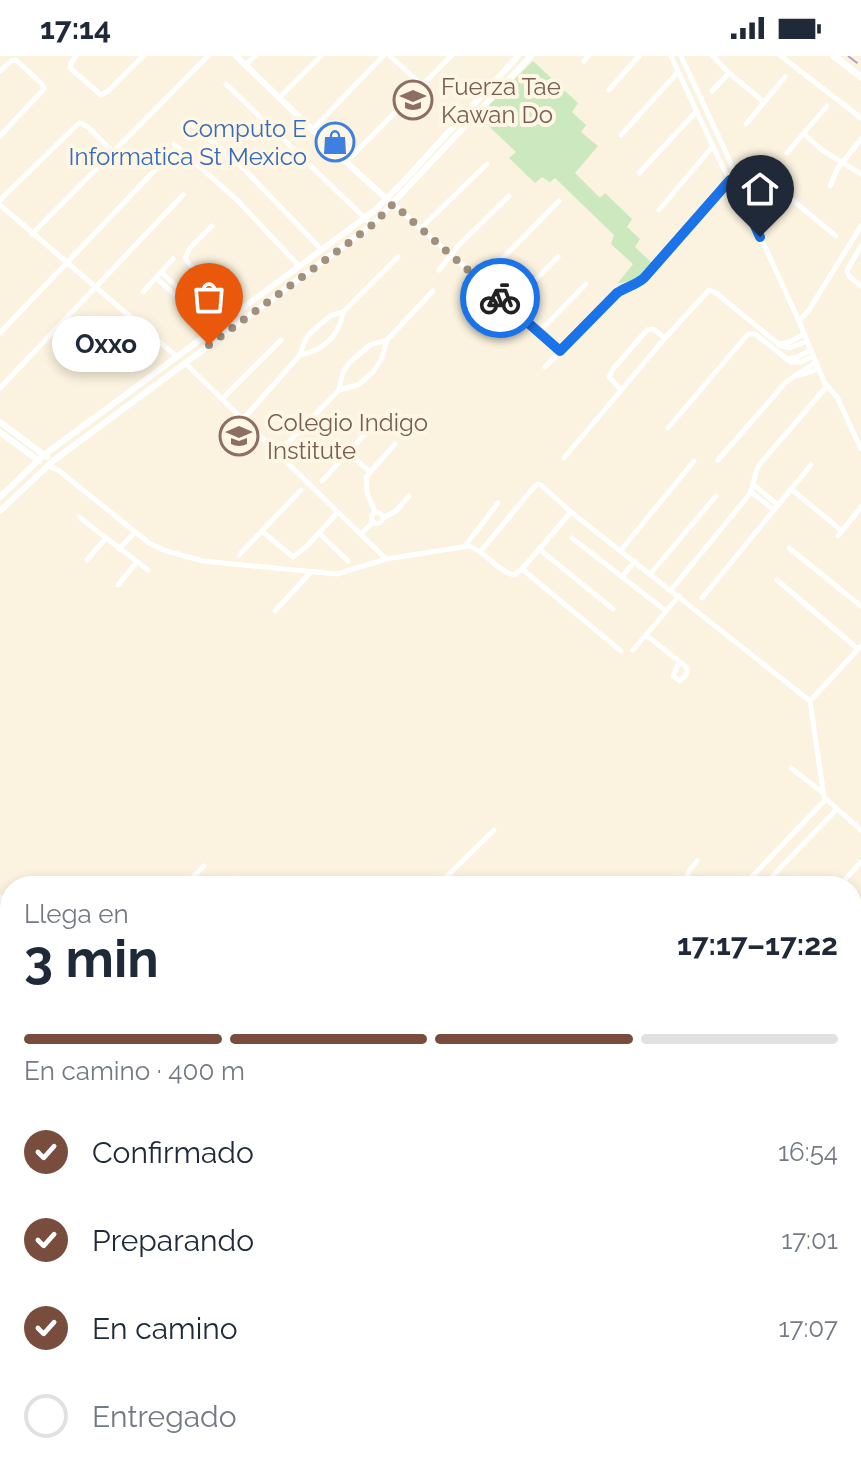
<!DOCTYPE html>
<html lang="es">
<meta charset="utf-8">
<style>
body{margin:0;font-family:Raleway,sans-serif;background:#f2f2f3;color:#1f2937;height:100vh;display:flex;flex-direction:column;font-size:30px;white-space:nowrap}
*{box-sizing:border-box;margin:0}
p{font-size:26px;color:#747a83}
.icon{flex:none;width:44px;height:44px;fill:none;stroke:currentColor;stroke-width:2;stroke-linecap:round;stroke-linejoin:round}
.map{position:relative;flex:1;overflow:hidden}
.sheet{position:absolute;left:0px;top:820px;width:862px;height:602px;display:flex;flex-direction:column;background:#fff;border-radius:32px 32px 0 0;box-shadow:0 4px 12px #0003}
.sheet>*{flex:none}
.pin{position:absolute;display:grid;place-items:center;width:68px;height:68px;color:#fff;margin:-82px -34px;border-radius:50% 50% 50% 0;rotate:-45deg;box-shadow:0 0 8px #0007}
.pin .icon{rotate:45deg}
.courier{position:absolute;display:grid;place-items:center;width:80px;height:80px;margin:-40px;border:6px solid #1a73e8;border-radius:50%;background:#fff;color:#222;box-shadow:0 2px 10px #0007}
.bubble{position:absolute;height:56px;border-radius:28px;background:#fff;box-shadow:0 4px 12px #0003;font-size:26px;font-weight:700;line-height:56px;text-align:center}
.overview em{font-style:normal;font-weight:700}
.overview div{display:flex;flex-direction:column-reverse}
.overview{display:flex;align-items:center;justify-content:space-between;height:136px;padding:0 24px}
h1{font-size:52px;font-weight:700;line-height:60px}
.bar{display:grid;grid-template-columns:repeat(4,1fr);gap:12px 8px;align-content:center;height:96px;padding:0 24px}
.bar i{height:10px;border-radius:6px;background:#e0e1e3}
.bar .on{background:#784d3d}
.bar p{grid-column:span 4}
ol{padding:0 24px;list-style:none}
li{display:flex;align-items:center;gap:24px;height:88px}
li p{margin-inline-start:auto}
li .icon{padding:8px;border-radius:50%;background:#784d3d;color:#fff;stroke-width:4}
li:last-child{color:#747a83}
li i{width:44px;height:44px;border:4px solid #e0e1e3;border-radius:50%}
.status{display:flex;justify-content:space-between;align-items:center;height:56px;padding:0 40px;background:#fff;direction:ltr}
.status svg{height:22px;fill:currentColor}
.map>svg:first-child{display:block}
</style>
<div class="status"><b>17:14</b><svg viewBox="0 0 49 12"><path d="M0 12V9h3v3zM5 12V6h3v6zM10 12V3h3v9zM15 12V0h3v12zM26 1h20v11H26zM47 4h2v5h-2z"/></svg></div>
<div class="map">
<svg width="861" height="1421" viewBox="0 0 861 1421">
<rect width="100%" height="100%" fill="#fbf3df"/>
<polygon fill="#cbe8be" points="533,5 578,47 572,56 586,69 581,76 598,90 575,117 600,142 605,137 632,163 627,171 640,183 635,191 653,208 639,223 617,228 633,208 611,188 614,179 555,122 550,126 542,121 535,127 509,102 516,96 478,60"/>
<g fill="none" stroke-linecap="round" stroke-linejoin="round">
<g stroke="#fff" stroke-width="5">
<polyline points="76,0 71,7 70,12 101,39 108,35 143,0"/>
<polyline points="390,0 422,29"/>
<polyline points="671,0 723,112 731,125"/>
<polyline points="681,0 730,105 738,132 799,265 824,326 837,341 861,393"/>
<polyline points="713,0 729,17 764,46"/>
<polyline points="781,0 861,62"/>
<polyline points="584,5 588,0"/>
<polyline points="245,9 255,0"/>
<polyline points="0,15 11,5 16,4 42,28 44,33 0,80"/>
<polyline points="226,28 372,169"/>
<polyline points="609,34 639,0"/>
<polyline points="712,35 729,17"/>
<polyline points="279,42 321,0"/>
<polyline points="191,67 245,114 322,194"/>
<polyline points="746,68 785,21"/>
<polyline points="312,74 383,0"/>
<polyline points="804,78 822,94 861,118"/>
<polyline points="621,79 678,16"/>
<polyline points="174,88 237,144 300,211"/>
<polyline points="787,97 827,50"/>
<polyline points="346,106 451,0"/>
<polyline points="639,117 697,55"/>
<polyline points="830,130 838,112 861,83"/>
<polyline points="0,144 77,69 80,67 88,71 113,96"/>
<polyline points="393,148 560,295"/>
<polyline points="0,149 176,300"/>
<polyline points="747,153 767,130 774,129 836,180"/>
<polyline points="659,154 713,90"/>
<polyline points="212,170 190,192 185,202 190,209 238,255"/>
<polyline points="421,172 487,108"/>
<polyline points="32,178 208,0"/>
<polyline points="861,190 847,215 850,221 861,230"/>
<polyline points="439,214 458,190 509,140"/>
<polyline points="161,216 218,270"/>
<polyline points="156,222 214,273"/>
<polyline points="143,236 173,203"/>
<polyline points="467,236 510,195 559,145"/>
<polyline points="510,250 558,201"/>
<polyline points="799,265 809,254 861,170"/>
<polyline points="539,276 586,228"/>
<polyline points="0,277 155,114"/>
<polyline points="779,288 790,286 804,278"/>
<path d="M300 299C323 295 340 279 343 256"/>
<polyline points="786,303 797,301 811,294"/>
<polyline points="185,307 386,503"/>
<polyline points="545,311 617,237 639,227 644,222 734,119"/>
<polyline points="794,320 811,316 818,312"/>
<polyline points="0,332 183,139"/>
<polyline points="339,334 358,329 373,316 382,302 387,284 433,235"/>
<polyline points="621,334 609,321 613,313 647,274 653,273 665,282"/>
<polyline points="222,343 281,284"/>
<polyline points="243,363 300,299 304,287 309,278 330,260 343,256 398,201"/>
<polyline points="287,367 297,377"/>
<polyline points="668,372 748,278 755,278 791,306 801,306 813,300"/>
<polyline points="348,396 370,416"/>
<polyline points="278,397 339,334 343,316 349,307 370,289 387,284"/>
<polyline points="564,402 665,282 709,234 716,237 781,290 790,292 807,285"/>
<polyline points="718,404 786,326 816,306"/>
<path d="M48 410 58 414 149 487 166 495 203 505 337 518 386 503 469 490C486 496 496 514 514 519L522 513 571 456"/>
<polyline points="322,425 374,368"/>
<polyline points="754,429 778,449"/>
<polyline points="791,433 842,475"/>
<polyline points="751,436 774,454"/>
<polyline points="375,456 367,437 366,421 395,388"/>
<circle cx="377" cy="462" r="5.5"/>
<polyline points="79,461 148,514"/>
<polyline points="383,462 396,455 409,440"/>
<polyline points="262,475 293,501 306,491 338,456"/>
<polyline points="319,477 348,505"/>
<polyline points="361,478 373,466"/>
<polyline points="838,480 861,451"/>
<polyline points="572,482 666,555"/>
<polyline points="465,490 498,447"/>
<polyline points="789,492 861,550"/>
<polyline points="119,493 135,476"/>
<polyline points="539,493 613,553"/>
<polyline points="621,494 694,405"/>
<polyline points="480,496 534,431 538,428 541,429 571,456 810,645"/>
<polyline points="239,499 301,434"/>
<polyline points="87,504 106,482"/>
<polyline points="522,513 621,595"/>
<polyline points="651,517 716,440"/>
<polyline points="622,521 635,505"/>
<polyline points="777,524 858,593"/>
<polyline points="118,529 137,506"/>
<path d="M671 534 749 439C755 429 753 418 760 408L827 330"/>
<polyline points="702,542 811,409"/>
<polyline points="275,555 310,517"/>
<polyline points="646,579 685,610 688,614 686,619 680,625 673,620 679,606"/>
<polyline points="633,594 679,540"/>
<polyline points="810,645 824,741 861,774"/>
<polyline points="810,645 861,590"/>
<polyline points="791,712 822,736"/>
<polyline points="747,826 825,744"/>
<polyline points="184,830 204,810"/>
<polyline points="228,830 235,822"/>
<polyline points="404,830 408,826"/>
<polyline points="437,830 494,774"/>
<polyline points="694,830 687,821 689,815 697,805"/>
<polyline points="763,830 836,754"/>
<polyline points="839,830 861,806"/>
<polyline points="852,927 861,916"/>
<polyline points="852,1045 861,1036"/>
<polyline points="852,1092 861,1099"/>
<polyline points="0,1196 10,1186"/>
<polyline points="0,1205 10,1196"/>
<polyline points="852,1255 861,1248"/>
<polyline points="0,1388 10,1396"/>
<polyline points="57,1412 64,1421"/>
<polyline points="218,1412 225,1421"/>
<polyline points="295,1412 302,1421"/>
<polyline points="390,1412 397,1421"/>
<polyline points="423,1412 430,1421"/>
<polyline points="552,1412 559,1421"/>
<polyline points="617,1412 625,1421"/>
<polyline points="506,1416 510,1421"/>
<polyline points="19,1421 30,1412"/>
<polyline points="239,1421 251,1412"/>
<polyline points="648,1421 659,1412"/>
</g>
<g stroke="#fff" stroke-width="6">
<polyline points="236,0 346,106 390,146"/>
<polyline points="0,366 47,401"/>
<polyline points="0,376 39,405"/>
<polyline points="0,441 44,399 374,155 403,126 518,0"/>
<polyline points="0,455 53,405 372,169 531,0"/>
<polyline points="0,842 10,843"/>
<polyline points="852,928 861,928"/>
</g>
<polyline stroke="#fff" stroke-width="7" points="834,0 861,21"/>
<g stroke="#fade98" stroke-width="8">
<polyline points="852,1382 861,1373"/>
<polyline points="852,1402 861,1393"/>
<polyline points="815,1421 823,1412"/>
<polyline points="833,1421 842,1412"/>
</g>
<polyline stroke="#b69fc3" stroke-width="2" stroke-dasharray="12 8" stroke-linecap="butt" points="848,0 861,10"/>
</g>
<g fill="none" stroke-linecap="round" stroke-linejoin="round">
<polyline stroke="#a1907d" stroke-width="8" stroke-dasharray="0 14.4" points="209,289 354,183 372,169 393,148 500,242"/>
<path stroke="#1a73e8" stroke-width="10" d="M500 242 560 295 617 237C626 231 636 229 644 222L730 124 738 132 760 181"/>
</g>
<defs>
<g id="school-ring" transform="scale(2)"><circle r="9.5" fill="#fff7e4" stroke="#8d6e63" stroke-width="1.5"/><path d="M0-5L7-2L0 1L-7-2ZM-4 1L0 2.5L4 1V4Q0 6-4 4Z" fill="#8d6e63"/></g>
<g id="shop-ring" transform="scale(2)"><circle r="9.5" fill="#fff7e4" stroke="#3f7fe0" stroke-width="1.5"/><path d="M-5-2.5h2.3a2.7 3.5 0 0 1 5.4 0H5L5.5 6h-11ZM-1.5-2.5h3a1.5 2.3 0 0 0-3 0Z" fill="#3f7fe0"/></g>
</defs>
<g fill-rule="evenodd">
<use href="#school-ring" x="413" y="44"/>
<use href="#shop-ring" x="335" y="86"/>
<use href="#school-ring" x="239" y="380"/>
</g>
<g text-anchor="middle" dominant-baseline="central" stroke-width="8" stroke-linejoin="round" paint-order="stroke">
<g font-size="24" fill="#785e54" stroke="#fff7e4" text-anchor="start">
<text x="441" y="30">Fuerza Tae<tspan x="441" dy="28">Kawan Do</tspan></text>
<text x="267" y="366">Colegio Indigo<tspan x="267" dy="28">Institute</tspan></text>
</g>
<g font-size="24" fill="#366cbe" stroke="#fff7e4" text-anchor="end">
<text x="307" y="72">Computo E<tspan x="307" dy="28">Informatica St Mexico</tspan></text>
</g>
</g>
</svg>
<div class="pin" style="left:209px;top:289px;background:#ea580c"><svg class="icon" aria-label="bag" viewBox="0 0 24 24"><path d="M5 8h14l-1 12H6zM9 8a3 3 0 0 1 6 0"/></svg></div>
<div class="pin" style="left:760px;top:181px;background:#1f2937"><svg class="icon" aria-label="home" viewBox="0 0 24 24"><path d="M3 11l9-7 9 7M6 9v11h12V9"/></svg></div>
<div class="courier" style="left:500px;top:242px"><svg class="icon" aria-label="bike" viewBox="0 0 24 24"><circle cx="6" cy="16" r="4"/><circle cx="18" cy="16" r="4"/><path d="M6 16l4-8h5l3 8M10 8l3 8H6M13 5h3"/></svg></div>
<div class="bubble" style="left:52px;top:260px;width:108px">Oxxo</div>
<section class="sheet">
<div class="overview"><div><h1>3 min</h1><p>Llega en</p></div><em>17:17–17:22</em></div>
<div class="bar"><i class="on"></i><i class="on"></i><i class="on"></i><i></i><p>En camino · 400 m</p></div>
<ol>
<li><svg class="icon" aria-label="check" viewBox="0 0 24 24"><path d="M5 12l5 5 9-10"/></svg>Confirmado<p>16:54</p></li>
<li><svg class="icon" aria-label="check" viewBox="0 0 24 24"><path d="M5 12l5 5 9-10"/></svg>Preparando<p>17:01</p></li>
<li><svg class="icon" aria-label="check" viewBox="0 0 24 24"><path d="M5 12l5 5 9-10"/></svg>En camino<p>17:07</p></li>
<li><i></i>Entregado</li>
</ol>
</section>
</div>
